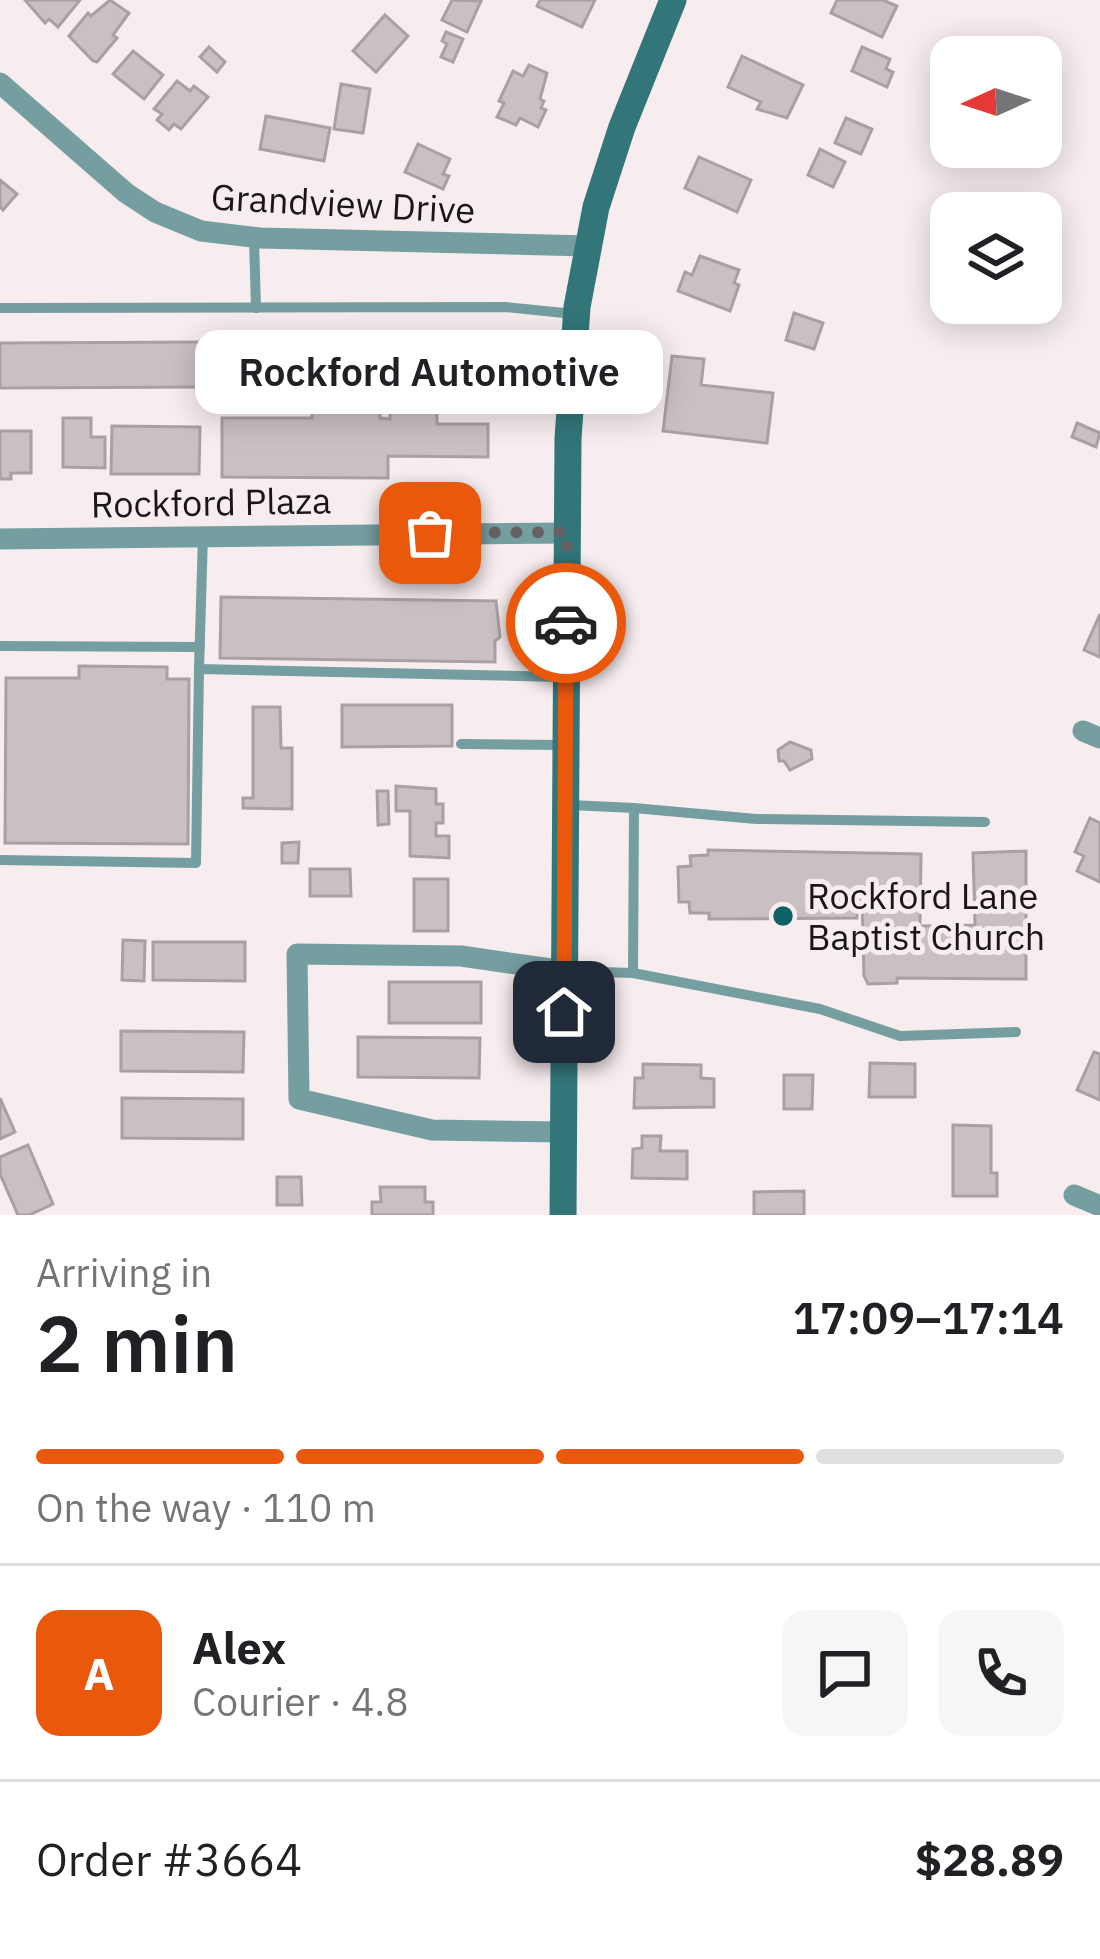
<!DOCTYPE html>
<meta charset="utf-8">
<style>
body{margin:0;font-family:"IBM Plex Sans",sans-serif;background:#f6f6f6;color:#202124;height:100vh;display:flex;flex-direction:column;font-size:45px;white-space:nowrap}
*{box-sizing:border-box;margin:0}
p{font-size:39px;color:#757577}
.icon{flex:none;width:66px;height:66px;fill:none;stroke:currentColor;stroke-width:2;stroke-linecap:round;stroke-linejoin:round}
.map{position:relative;height:1215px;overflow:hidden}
.side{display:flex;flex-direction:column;background:#fff;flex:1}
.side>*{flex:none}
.needle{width:78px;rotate:267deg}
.tools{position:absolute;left:930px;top:36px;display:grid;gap:24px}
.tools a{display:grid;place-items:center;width:132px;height:132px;border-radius:24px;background:#fff;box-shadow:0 6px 30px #0003;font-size:60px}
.pin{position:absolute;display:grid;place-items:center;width:102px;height:102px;color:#fff;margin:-51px;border-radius:24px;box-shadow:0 6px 18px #0006}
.courier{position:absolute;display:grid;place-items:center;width:120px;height:120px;margin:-60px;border:9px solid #ea580c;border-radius:50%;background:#fff;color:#222;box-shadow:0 3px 15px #0007}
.bubble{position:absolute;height:84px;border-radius:24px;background:#fff;box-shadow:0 6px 30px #0003;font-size:39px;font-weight:600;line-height:84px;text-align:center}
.head em{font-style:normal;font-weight:600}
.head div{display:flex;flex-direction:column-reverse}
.head{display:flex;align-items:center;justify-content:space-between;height:204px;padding:0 36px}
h1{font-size:78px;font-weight:600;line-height:90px}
.bar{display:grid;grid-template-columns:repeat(4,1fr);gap:18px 12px;align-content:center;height:144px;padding:0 36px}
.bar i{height:15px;border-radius:9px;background:#e0e0e0}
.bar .selected{background:#ea580c}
.bar p{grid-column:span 4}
.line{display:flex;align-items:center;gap:30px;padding:0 36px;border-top:3px solid #e0e0e0}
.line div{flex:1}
.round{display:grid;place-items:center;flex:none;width:126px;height:126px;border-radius:24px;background:#f6f6f6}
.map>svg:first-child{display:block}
</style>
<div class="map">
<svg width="1100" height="1215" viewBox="0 0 1100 1215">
<rect width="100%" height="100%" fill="#f7edef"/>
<g fill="#cac0c2" stroke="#aaa0a2" stroke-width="3">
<polygon points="25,0 80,0 58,27 49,19 45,23"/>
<polygon points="110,0 129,13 113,35 117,38 97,62 93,61 69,36 88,13 91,16"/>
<polygon points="452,0 481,1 467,32 442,20"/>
<polygon points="540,0 595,0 582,27 537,6"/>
<polygon points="837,0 883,0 897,6 882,37 831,13"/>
<polygon points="385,15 408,36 376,72 353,51"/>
<polygon points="446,32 463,39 453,62 441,57 447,44 442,41"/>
<polygon points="209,47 225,62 217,72 200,57"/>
<polygon points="862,47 890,59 886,69 893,72 887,87 852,71"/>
<polygon points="133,51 163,75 144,99 113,74"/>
<polygon points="742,56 803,85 787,118 757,109 761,102 728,87"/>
<polygon points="529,65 547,73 540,99 544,101 541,108 546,110 538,127 520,118 516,125 497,117 504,103 499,101 513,71 523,76"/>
<polygon points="177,81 190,91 194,86 208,97 181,129 174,124 169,130 157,120 162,114 154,109"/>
<polygon points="341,84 370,89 363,133 334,129"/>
<polygon points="266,116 330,128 324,161 260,149"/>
<polygon points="846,118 872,129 861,154 835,143"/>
<polygon points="418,144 450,159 443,174 449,176 443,189 405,172"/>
<polygon points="820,149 845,162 833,187 808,175"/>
<polygon points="699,157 751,180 737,212 685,188"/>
<polygon points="0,180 17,194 3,210 0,207"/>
<polygon points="700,256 739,270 734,283 739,285 730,311 678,291 685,272 692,275"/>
<polygon points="794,313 823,323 814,349 786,340"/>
<polygon points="442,341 442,386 0,388 0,343"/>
<polygon points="672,356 704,359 701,385 773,393 767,443 663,431"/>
<polygon points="312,407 380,407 380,418 390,419 390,411 437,412 437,424 488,424 488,457 388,456 388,478 222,477 222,418 312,418"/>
<polygon points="63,418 91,418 91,437 105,437 105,468 63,467"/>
<polygon points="1077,423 1100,433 1096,447 1072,437"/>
<polygon points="112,426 200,427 199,474 111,474"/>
<polygon points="0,431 31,431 31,473 11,473 11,479 0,479"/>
<polygon points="221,597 496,601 500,637 495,641 495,662 220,658"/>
<polygon points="1100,614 1100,657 1084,650"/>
<polygon points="79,666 167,667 167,679 189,679 188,844 5,843 6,678 79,678"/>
<polygon points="342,705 452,705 452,746 342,747"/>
<polygon points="253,707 280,707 281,748 292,748 292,809 243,808 243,798 253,798"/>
<polygon points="790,742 811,750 812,759 790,770 784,761 779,761 778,750"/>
<polygon points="396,786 436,789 436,804 443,804 443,823 436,823 436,836 449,836 449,858 410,856 410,811 396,811"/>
<polygon points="377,791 388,791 389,824 378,825"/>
<polygon points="1090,818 1100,823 1100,882 1077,871 1084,856 1075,852"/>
<polygon points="299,842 298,863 282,863 282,843"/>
<polygon points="708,850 921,854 920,926 975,925 973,853 1026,851 1026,979 897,978 897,983 868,984 864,976 862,900 857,900 857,918 709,919 709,913 690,913 689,902 679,902 678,867 691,866 690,856 708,855"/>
<polygon points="310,869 350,869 351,896 310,896"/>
<rect x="414" y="879" width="34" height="52"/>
<polygon points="123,940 145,941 144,981 122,980"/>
<polygon points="153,942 245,942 245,981 153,980"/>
<rect x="389" y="982" width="92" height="41"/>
<polygon points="121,1031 244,1032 243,1072 121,1071"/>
<polygon points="358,1037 480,1038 479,1078 358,1077"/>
<polygon points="1094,1052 1100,1054 1100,1100 1077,1090"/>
<polygon points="870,1063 915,1064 915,1097 869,1097"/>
<polygon points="643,1064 701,1065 701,1078 714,1079 714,1107 634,1108 635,1078 643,1078"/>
<polygon points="784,1075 813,1075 812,1109 784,1109"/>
<polygon points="0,1098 15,1132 0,1139"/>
<polygon points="122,1098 243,1099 243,1139 122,1138"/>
<polygon points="953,1125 991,1126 991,1173 997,1173 997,1196 953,1196"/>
<polygon points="642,1136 661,1136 660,1151 687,1151 687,1179 632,1178 633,1149 642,1148"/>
<polygon points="28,1145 53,1204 29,1215 18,1215 0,1174 0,1157"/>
<polygon points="277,1177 301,1177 302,1205 277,1205"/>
<polygon points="380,1187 425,1187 425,1202 433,1202 433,1215 372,1215 372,1202 381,1202"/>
<polygon points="804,1191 804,1215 754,1215 754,1192"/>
</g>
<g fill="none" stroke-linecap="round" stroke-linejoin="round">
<g stroke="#759ea0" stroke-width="10">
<polyline points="254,239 256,308"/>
<polyline points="0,308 505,307 574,314"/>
<polyline points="0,646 200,647"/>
<polyline points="199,669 203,535"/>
<polyline points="461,744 562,745"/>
<polyline points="634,808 756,819 985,822"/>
<polyline points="0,860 196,863 199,669 562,677"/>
<polyline points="568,971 633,973 634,808 570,805"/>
<polyline points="633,973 820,1009 900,1036 1016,1032"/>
</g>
<g stroke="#759ea0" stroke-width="21">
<polyline points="0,83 126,193 155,212 201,231 260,238 588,246"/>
<polyline points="0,539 567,533"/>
<polyline points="1083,731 1100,738"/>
<polyline points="562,1132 432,1130 299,1099 297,954 461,956 565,971"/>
<polyline points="1074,1195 1100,1206"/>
</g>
<polyline stroke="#32767a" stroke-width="27" points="563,1215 568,439 577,307 596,207 622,127 673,0"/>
</g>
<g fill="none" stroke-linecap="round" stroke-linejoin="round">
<polyline stroke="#676163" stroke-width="12" stroke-dasharray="0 21.6" points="430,533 567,532 566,623"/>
<polyline stroke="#ea580c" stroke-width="15" points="564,1012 566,623"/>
</g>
<circle fill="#106165" stroke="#f7edef" stroke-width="4.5" cx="783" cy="916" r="12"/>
<g text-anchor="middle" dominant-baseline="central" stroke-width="10" stroke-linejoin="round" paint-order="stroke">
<g font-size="36" fill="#191617" stroke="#f7edef">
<text transform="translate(343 203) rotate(3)">Grandview Drive</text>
<text transform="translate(211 502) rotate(-1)">Rockford Plaza</text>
</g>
<g font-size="36" fill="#191617" stroke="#f7edef" text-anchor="start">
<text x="807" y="895">Rockford Lane<tspan x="807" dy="41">Baptist Church</tspan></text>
</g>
</g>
</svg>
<div class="tools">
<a><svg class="needle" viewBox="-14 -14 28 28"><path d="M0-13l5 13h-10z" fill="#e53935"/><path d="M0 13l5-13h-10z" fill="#757577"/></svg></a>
<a><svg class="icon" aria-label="layers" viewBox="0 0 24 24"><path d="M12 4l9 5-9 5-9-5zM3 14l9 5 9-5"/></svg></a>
</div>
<div class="pin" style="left:430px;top:533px;background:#ea580c"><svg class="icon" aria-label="bag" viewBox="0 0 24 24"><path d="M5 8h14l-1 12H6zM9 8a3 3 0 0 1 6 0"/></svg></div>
<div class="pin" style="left:564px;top:1012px;background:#1f2937"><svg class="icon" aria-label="home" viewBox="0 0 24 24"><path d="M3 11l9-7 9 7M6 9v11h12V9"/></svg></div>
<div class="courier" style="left:566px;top:623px"><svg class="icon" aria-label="car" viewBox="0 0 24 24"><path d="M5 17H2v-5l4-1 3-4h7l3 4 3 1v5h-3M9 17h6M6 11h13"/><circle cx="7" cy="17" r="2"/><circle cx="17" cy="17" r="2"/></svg></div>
<div class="bubble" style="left:195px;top:330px;width:468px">Rockford Automotive</div>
</div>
<section class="side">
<div class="head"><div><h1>2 min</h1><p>Arriving in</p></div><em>17:09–17:14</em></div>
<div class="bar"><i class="selected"></i><i class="selected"></i><i class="selected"></i><i></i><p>On the way · 110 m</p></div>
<div class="line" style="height:216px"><b class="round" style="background:#ea580c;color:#fff">A</b><div><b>Alex</b><p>Courier · 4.8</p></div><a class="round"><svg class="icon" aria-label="chat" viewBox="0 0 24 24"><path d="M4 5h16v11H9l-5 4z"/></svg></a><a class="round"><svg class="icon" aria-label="phone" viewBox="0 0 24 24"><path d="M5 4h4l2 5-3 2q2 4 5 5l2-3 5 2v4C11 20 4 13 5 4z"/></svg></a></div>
<div class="line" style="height:156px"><div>Order #3664</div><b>$28.89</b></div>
</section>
